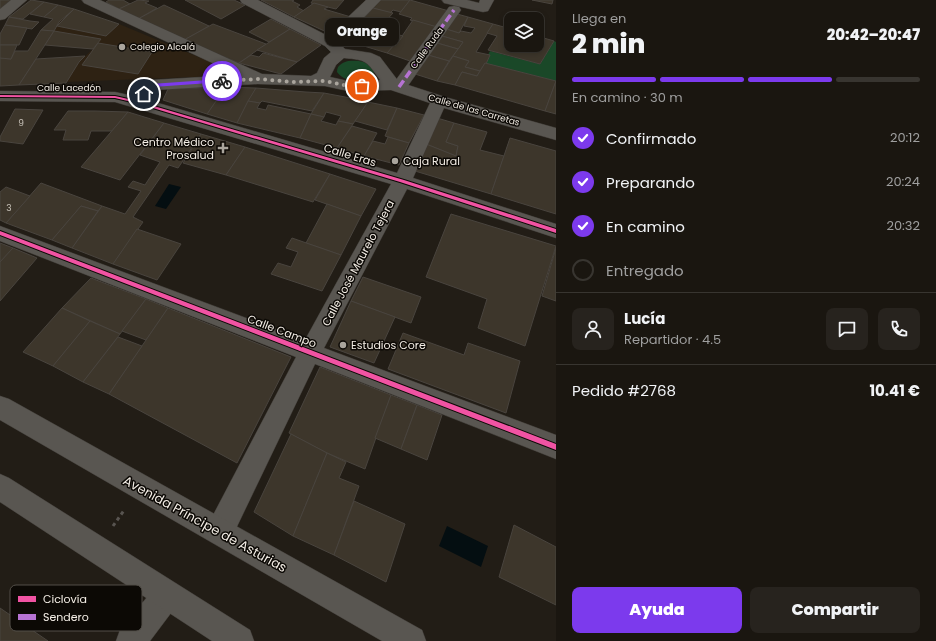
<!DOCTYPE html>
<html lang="es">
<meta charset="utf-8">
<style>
body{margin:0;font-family:Poppins,sans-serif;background:#27231e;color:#f1f3f6;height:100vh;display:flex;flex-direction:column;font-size:15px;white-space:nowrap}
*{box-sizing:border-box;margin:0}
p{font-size:13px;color:#9f9f9f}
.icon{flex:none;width:22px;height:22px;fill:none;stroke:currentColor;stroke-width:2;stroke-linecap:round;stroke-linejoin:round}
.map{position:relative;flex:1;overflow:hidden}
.side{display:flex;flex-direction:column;background:#1a1610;width:380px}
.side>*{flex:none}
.buttons{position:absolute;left:504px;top:12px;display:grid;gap:8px}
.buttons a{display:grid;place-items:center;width:40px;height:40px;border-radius:8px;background:#1a1610;box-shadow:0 2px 6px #0003,0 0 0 1px #383530;font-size:20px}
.pin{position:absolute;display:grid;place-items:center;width:34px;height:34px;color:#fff;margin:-17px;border:2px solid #fff;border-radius:50%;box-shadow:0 1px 4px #0007}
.courier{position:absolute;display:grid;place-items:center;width:40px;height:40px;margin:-20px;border:3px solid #7c3aed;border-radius:50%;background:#fff;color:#222;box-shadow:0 1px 5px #0007}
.bubble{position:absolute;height:28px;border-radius:8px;background:#1a1610;box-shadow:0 2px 6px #0003,0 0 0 1px #383530;font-size:13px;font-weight:800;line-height:28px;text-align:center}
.head em{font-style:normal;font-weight:800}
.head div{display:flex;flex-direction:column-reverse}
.head{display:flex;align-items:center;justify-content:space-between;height:68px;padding:0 16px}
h1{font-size:26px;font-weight:800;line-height:30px}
.bar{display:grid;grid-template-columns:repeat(4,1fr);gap:6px 4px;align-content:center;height:48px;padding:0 16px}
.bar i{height:5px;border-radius:3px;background:#383530}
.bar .current{background:#7c3aed}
.bar p{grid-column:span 4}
.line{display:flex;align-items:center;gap:10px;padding:0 16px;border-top:1px solid #383530}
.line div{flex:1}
.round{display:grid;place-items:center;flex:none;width:42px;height:42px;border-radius:8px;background:#27231e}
ol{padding:0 16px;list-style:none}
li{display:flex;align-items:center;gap:12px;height:44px}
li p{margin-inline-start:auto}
li .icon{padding:4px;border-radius:50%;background:#7c3aed;color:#fff;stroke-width:4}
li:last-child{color:#9f9f9f}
li i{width:22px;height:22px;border:2px solid #383530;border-radius:50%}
.cta{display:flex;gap:8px;margin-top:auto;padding:8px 16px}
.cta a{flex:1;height:46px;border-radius:8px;background:#7c3aed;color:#fff;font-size:16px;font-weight:800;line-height:46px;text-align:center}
.cta a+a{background:#27231e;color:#f1f3f6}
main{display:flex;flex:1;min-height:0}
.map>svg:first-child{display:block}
</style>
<main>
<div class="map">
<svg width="556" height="641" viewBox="0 0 556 641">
<rect width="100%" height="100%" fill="#221d16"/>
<polygon fill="#2e2213" points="74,9 119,24 225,68 219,76 66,82 79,62 93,49 45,45 59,22"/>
<g fill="#1a4828">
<polygon points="554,41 556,42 556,81 486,64 490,55 488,55 490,51 540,64"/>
<path d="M348 61C360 60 367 61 374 71 373 88 344 83 337 72 337 65 342 63 348 61Z"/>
</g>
<g fill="#040e11">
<polygon points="169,184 181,187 166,209 155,206"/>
<polygon points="447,526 488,546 481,567 439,546"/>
</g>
<g fill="#3d362b" stroke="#49443e">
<polygon points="0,0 14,0 0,9"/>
<polygon points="31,0 44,2 23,19 9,17"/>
<polygon points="109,0 123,0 130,4 119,9 106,2"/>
<polygon points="138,0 149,1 145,3 157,8 138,19 119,9"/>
<polygon points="185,0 234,0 245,5 221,19"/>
<polygon points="261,0 294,0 292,1 300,5 297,7 304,11 294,17"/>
<polygon points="313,0 344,0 336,9 311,3"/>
<polygon points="380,0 410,0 401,12 393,10 390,13 373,8"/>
<polygon points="410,0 449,11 437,27 410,20 412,18 399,14"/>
<polygon points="532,0 553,0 552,4"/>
<polygon points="44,2 58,5 44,17 30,14"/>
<polygon points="314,3 328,7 324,9 351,17 333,35 294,17"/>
<polygon points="58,5 74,9 59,22 54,31 41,30 53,19 44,17"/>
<polygon points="164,5 209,26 184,40 138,19"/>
<polygon points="373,8 393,13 371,37 352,31"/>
<polygon points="74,9 119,24 106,36 57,26"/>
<polygon points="457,14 468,17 459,33 446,29"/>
<polygon points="9,17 30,21 39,22 32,29 5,25"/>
<polygon points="468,17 493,24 476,52 490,55 486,64 485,63 480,71 465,67 469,61 453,56 463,42 442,36 446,29 459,33 461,31 471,33 475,28 464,26"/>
<polygon points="271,19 290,29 269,42 249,32"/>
<polygon points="413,20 437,27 410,61 387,53 394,45 396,45"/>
<polygon points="213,24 266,44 239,63 184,40"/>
<polygon points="493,24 511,29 511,45 537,45 537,36 554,41 540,64 488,50 497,36 487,33"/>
<polygon points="5,25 27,28 19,45 0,45 0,34"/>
<polygon points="290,29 321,45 297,62 257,50"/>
<polygon points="378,29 403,36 396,45 394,45 387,53 344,40 352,31 371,37"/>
<polygon points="41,30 54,31 19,85 0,86 0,58 11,59 15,51 28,51"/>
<polygon points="54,31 101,39 93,49 45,45"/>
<polygon points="442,36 463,42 458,49 437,43"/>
<polygon points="98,43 152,52 138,74 82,65"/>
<polygon points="437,43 458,49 449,61 428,55"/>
<polygon points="0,45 17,45 11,59 0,58"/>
<polygon points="263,53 297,62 281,74 239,63 251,55 259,57"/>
<polygon points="428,55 449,61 437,81 415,74"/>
<polygon points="85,56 79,62 66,83 19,85 36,59"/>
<polygon points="453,56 469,61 465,67 480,71 477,76 462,72 455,85 437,81"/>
<polygon points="485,63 556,81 545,111 455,85 462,72 477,76"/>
<polygon points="556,81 556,114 545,111"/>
<polygon points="221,87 256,88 237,123 207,114 216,101"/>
<polygon points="221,87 216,101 207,114 163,100 168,89"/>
<polygon points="256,88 306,92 324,93 312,111 262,101 260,103 248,101"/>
<polygon points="324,93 361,100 368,102 353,124 338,121 341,116 326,112 324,117 311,114"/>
<polygon points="248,101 260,103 257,108 266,110 268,105 311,114 300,138 237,123"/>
<polygon points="368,102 397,108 387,130 355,121"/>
<polygon points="397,108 424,115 409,143 385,136"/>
<polygon points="15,109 43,110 23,144 0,141 0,137"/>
<polygon points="68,111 95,111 128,112 112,131 91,131 88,140 63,140 66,130 54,130"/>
<polygon points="128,112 164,123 120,180 81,167"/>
<polygon points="311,114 324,117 321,121 336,125 338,121 353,124 337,148 300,138"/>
<polygon points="437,118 454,123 446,142 458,146 456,156 426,144"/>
<polygon points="164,123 201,134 178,168 169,165 133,217 143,222 113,264 72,248 102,206 125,214 141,191 128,187 133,181 145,185 160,162 140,155"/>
<polygon points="454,123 487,132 480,150 504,156 491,194 415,171 426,144 456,156 458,146 446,142"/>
<polygon points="352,126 377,133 364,156 337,148"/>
<polygon points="201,134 245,147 226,175 183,163"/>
<polygon points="388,137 409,143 399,165 364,156 373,141 385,144"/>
<polygon points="510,138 556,151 556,214 491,194"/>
<polygon points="245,147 267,154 330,174 313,202 226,175"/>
<polygon points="330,174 376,189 361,216 315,200"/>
<polygon points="41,183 102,206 98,211 81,206 52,240 6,223"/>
<polygon points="6,187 30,196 6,223 0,220 0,192"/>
<polygon points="327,204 361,216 341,255 306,243"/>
<polygon points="81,206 98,211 72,248 52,240"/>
<polygon points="451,214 556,246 525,346 478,328 487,299 426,277"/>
<polygon points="137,229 181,244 157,280 113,264"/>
<polygon points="292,238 341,255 322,291 271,274 278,263 291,267 298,252 286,248"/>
<polygon points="0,243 13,248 0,262"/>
<polygon points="13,248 37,258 0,301 0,262"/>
<polygon points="556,248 556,301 542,296"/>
<polygon points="363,277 421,297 411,323 351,301"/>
<polygon points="91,278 146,299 120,334 62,308"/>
<polygon points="146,299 168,308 146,340 122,331"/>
<polygon points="351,301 395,317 374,363 330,347"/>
<polygon points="62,308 90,321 53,366 23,352"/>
<polygon points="168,308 291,357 237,463 109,394"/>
<polygon points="90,321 120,334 83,382 53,366"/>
<polygon points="403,333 464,355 468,343 520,361 506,413 388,369"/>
<polygon points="118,337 142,346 109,394 83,382"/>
<polygon points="320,367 391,395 365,469 327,453 289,433"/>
<polygon points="391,395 417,405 401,449 375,438"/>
<polygon points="417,405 442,415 427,460 401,449"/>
<polygon points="291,434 327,453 293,536 254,512"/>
<polygon points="327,453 346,462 339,478 359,486 334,555 293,536"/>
<polygon points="354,501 405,524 386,582 334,555"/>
<polygon points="514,525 556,547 556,605 499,577"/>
<polygon points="0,608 48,641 0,641"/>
</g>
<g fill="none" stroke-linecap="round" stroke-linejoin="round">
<g stroke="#3d3934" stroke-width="1">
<polygon id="pedestrian" points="454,6 459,7 461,10 405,90 399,92 393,90 391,87 393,84 449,7"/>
</g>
<g stroke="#3d3934" stroke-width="1">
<g id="minor">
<polygon points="11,0 27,0 5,19 0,20 0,9"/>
<path d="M82 0H100L262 74 311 76 317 73 324 58 331 52 325 46 242 3 240 0H258L328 36 366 0H381L339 43 345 49 371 53 380 57 399 82 445 97 556 128V140L444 108 413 178 556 224V238L407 189 324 348 556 435V459L315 364 230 541 220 545 210 541 206 531 210 521 296 357 0 241V226L305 340 391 184 115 102 0 101V91L115 92 133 96 145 82 151 80 238 75 84 3ZM344 58C368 60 367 62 380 80L348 81 330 77 336 65ZM258 84 325 86 348 91 391 90 430 103 397 173 148 100 156 90Z"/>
<polygon points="442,0 467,0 479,3 480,0 494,0 488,11 483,12 444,3"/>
<polygon points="167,581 177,585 181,595 177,605 150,641 116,641 120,630 157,585"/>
</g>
</g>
<g stroke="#3d3934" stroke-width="1">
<g id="tertiary">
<polygon points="0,396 9,399 422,630 426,641 382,641 0,420"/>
<polygon points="0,474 9,478 250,630 254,641 212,641 0,502"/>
</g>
</g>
<g stroke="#585450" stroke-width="3" stroke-dasharray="3.5 3.5" stroke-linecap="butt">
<polyline points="113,526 125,509"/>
<polyline points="104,612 116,612"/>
</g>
<use href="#pedestrian" fill="#595651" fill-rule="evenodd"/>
<use href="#minor" fill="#595651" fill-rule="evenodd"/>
<use href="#tertiary" fill="#595651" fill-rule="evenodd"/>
<polyline stroke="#b673d3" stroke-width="3.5" stroke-dasharray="8 3.5" stroke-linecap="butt" points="399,87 454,10"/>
<g stroke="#0c0905" stroke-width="2">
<g id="cycleway">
<polygon points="0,95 115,96 137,101 404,180 556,229 556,233 400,182 136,103 115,98 0,97"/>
<polygon points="0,231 556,444 556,450 0,235"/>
</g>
</g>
<use href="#cycleway" fill="#f153a3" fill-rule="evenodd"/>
</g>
<polygon fill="#7c3aed" points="222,79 224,82 153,87 146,95 142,94 151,84"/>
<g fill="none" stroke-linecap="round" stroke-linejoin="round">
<polyline stroke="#aaa59d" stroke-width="4" stroke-dasharray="0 7.2" points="222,81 258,79 294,82 325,81 348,86 362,86"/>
</g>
<g fill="#aaa59d" stroke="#0c0905" stroke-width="1.5">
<circle cx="122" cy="47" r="4"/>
<path d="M221 142h4v4h4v4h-4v4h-4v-4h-4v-4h4z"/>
<circle cx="395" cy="161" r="4"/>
<circle cx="343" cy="345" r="4"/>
</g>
<g text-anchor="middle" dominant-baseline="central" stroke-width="3" stroke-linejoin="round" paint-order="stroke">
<g font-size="9" fill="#f4eee6" stroke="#0c0905" text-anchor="start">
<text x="130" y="47">Colegio Alcalá</text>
</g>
<g font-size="9" fill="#f4eee6" stroke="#0c0905">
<text transform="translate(427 48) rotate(-54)">Calle Ruda</text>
<text x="69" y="88">Calle Lacedón</text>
<text transform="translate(474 110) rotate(16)">Calle de las Carretas</text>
</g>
<g font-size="9" fill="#c6c0b7">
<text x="21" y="123">9</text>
<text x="9" y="208">3</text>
</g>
<g font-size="11" fill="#f4eee6" stroke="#0c0905" text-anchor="start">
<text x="214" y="142" text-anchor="end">Centro Médico<tspan x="214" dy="13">Prosalud</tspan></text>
<text x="403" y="161">Caja Rural</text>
<text x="351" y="345">Estudios Core</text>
</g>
<g font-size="11" fill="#f4eee6" stroke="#0c0905">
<text transform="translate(350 155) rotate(17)">Calle Eras</text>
<text transform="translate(358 263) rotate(-62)">Calle José Maurelo Tejera</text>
<text transform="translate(282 331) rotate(21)">Calle Campo</text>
</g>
<g font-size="13" fill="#f4eee6" stroke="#0c0905">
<text transform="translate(205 524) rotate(29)">Avenida Príncipe de Asturias</text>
</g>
</g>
<rect x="10" y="585" width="132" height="46" rx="6" fill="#0c0905" stroke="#524e48" stroke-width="1"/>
<rect x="18" y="596" width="18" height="6" fill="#f153a3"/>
<rect x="18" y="614" width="18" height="6" fill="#b673d3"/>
<g font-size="11" fill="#f4eee6">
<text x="43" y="603">Ciclovía</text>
<text x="43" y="621">Sendero</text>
</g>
</svg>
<div class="buttons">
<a><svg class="icon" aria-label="layers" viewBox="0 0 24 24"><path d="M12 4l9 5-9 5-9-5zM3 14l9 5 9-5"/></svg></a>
</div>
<div class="pin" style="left:362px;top:86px;background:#ea580c"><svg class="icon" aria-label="bag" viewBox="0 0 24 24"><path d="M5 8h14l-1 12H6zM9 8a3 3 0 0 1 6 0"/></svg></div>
<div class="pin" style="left:144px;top:94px;background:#1f2937"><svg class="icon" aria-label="home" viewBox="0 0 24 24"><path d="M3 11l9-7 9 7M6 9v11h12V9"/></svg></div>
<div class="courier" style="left:222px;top:81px"><svg class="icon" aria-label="bike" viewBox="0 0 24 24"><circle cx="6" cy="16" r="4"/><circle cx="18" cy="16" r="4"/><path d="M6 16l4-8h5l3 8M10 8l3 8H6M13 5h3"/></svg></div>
<div class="bubble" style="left:325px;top:18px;width:74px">Orange</div>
</div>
<section class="side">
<div class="head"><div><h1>2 min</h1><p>Llega en</p></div><em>20:42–20:47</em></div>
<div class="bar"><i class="current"></i><i class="current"></i><i class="current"></i><i></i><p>En camino · 30 m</p></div>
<ol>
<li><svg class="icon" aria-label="check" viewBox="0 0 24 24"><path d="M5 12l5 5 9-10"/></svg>Confirmado<p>20:12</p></li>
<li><svg class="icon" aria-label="check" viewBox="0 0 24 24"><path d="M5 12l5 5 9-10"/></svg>Preparando<p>20:24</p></li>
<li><svg class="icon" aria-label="check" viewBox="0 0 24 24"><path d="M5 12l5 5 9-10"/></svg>En camino<p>20:32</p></li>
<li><i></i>Entregado</li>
</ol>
<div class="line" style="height:72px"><a class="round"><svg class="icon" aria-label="person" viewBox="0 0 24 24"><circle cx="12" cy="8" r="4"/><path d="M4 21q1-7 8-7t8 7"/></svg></a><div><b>Lucía</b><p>Repartidor · 4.5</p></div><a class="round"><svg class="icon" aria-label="chat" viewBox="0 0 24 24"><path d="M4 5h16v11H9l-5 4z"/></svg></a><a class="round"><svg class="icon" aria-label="phone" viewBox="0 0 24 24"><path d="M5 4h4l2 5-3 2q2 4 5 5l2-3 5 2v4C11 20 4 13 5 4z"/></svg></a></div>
<div class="line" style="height:52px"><div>Pedido #2768</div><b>10.41 €</b></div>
<div class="cta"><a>Ayuda</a><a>Compartir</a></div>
</section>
</main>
